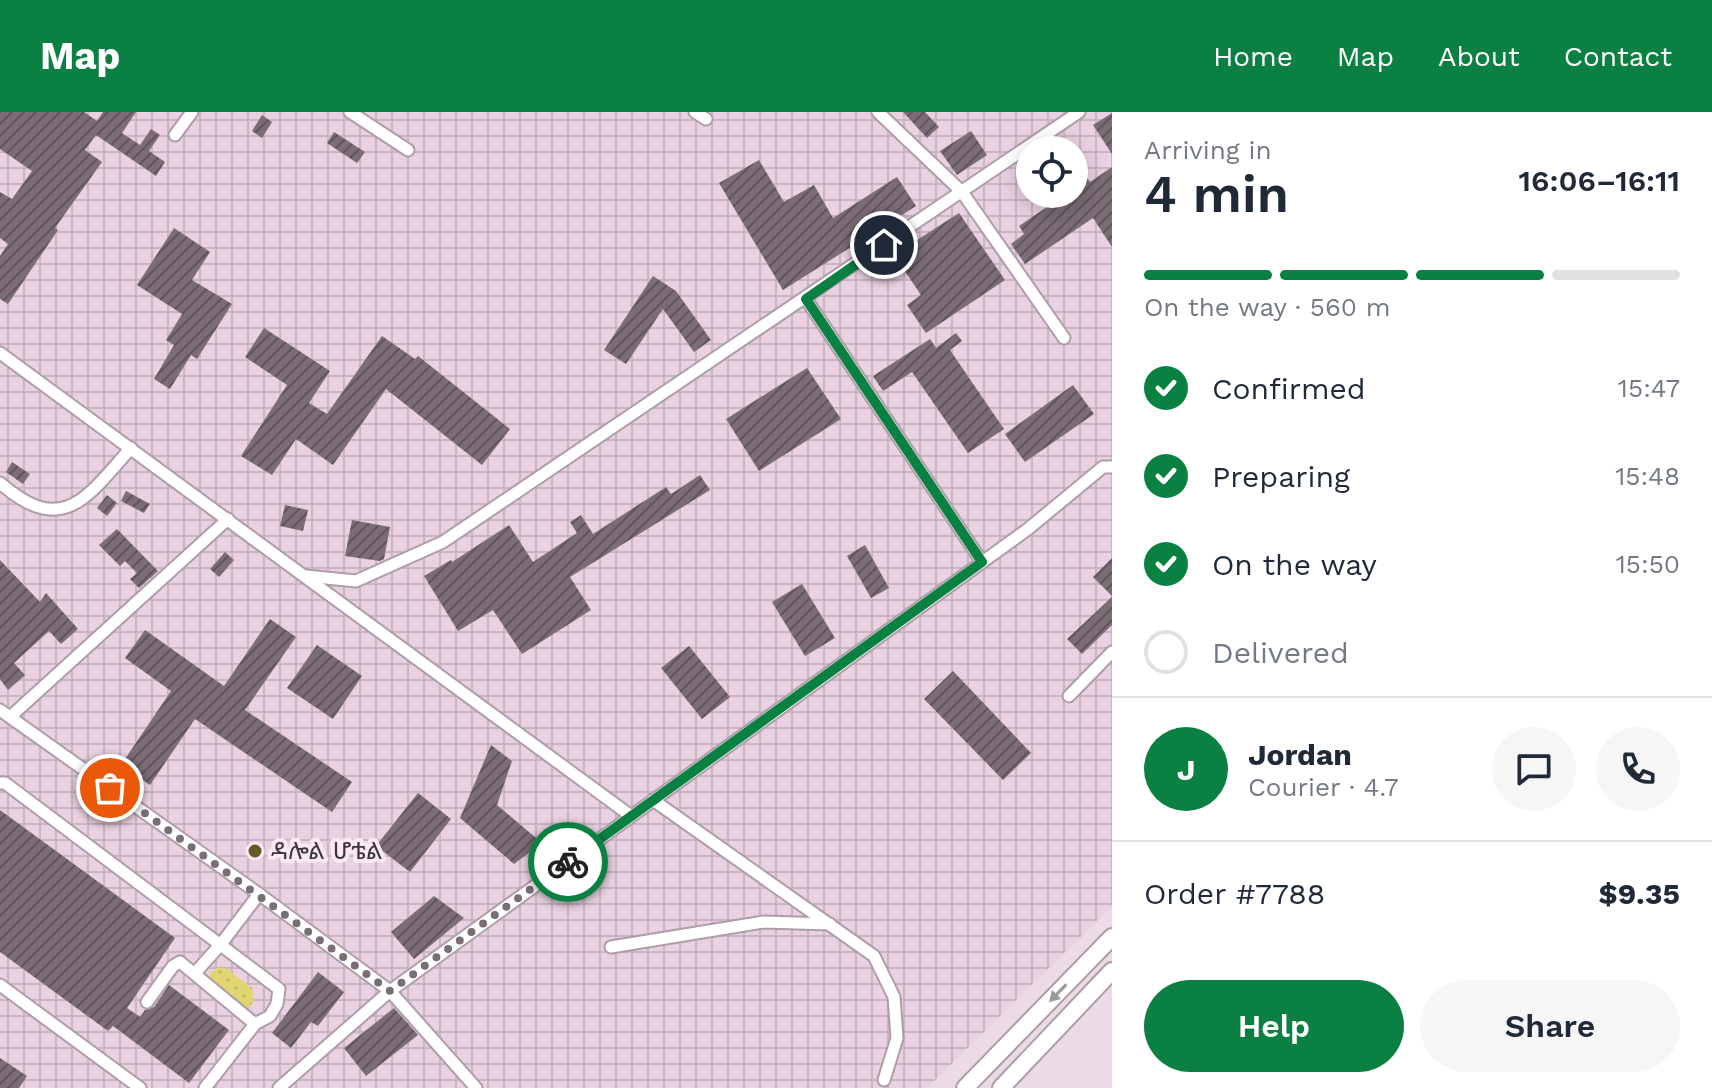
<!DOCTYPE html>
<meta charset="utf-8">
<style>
body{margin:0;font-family:"Work Sans","Noto Sans Ethiopic",sans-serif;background:#f6f6f7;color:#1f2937;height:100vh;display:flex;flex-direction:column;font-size:30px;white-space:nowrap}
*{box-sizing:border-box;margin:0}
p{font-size:26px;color:#747a83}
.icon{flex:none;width:44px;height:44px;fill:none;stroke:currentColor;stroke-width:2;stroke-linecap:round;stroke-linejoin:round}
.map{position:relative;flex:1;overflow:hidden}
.sheet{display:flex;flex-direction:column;background:#fff;width:600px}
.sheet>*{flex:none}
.fabs{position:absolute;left:1016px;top:24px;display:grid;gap:16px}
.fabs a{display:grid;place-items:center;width:72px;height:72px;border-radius:50%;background:#fff;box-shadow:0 4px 20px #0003;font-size:40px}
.pin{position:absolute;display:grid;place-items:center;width:68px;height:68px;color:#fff;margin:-34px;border:4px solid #fff;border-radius:50%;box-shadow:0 2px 8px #0007}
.courier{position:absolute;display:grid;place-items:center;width:80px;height:80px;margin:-40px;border:6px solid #0b8043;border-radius:50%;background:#fff;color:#222;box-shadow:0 2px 10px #0007}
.summary em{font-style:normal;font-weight:600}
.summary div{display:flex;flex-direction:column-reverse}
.summary{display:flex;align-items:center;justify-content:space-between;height:136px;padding:0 32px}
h1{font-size:52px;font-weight:600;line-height:60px}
.bar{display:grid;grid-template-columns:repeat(4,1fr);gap:12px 8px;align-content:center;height:96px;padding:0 32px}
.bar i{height:10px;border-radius:6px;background:#e0e1e3}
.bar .on{background:#0b8043}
.bar p{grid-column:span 4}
.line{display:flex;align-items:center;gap:20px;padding:0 32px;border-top:2px solid #e0e1e3}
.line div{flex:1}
.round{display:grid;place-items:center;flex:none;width:84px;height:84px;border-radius:42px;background:#f6f6f7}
ol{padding:0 32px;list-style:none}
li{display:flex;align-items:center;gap:24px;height:88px}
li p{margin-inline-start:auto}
li .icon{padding:8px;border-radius:50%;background:#0b8043;color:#fff;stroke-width:4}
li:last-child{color:#747a83}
li i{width:44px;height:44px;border:4px solid #e0e1e3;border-radius:50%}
.action{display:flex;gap:16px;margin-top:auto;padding:16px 32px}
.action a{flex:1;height:92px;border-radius:48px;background:#0b8043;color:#fff;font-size:32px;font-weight:600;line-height:92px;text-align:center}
.action a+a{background:#f6f6f7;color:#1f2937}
header{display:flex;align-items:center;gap:48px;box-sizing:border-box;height:112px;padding:0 40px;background:#0b8043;color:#fff}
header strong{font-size:38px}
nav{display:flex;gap:44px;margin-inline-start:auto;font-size:28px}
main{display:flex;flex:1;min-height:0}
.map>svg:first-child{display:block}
</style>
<header>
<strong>Map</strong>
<nav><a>Home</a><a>Map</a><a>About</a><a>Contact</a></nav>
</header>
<main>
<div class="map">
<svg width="1112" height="976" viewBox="0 0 1112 976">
<defs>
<pattern id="industrial-grid" width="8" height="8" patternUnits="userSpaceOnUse" patternTransform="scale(2)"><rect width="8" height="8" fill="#ead1e2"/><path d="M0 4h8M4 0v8" fill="none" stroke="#c9b4c2"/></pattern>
<pattern id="grass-dots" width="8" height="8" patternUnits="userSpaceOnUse" patternTransform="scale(2)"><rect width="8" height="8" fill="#e1d571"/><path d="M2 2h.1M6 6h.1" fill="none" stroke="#c2b762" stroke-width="1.8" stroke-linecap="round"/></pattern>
<pattern id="building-hatch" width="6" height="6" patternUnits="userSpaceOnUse" patternTransform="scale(2)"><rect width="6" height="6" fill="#7b6c76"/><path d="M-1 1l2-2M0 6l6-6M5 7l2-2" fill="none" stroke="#60555c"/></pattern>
</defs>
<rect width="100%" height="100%" fill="#ecdbe6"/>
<path fill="url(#industrial-grid)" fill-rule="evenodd" d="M0 0H1112V794L927 976H0ZM1030 38H1074V82H1030Z"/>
<polygon fill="url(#grass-dots)" points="217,856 226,856 252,876 254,888 250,895 242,898 207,870 210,861"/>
<g fill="url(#building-hatch)">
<polygon points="0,0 84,0 97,9 103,0 136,0 122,21 140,33 151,17 160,23 149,39 165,50 156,64 96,23 85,38 102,50 55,116 58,118 8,192 0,187 0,144 8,132 0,126 0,80 12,87 32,59 0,37"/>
<polygon points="903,0 925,0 939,15 927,26"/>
<polygon points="1112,1 1112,42 1093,13"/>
<polygon points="262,3 272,10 262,26 252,19"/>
<polygon points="971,19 987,43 957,63 940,39"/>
<polygon points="334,20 365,40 357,51 327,31"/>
<polygon points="1074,46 1090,70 1112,55 1112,135 1093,106 1025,152 1011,132 1024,122 1019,114 1066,82 1074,82"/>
<polygon points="759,48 784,90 814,73 833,106 897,65 916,94 783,178 719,71"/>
<polygon points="959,101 1005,168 926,221 907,193 921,183 894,143"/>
<polygon points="174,116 210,140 192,168 232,192 197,247 191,243 170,277 154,267 174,233 166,228 182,202 137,173"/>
<polygon points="653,164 676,179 711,228 694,240 663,197 626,252 604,238"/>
<polygon points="264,216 330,259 309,291 327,302 382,224 415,247 418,244 510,317 482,353 386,277 333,353 296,327 272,363 241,344 287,273 245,245"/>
<polygon points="956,221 962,229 950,238 1004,317 968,341 912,260 883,279 873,264 930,227 936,236"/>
<polygon points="807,256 841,307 759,359 726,307"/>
<polygon points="1073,273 1094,302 1025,350 1005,322"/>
<polygon points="12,350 30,362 23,372 6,360"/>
<polygon points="700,363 710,378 570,465 591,498 522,542 493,498 458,519 424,464 451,448 452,450 509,413 533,450 577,421 570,410 581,403 593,422 666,375 671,382"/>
<polygon points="126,379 150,392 144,401 121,389"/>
<polygon points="107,383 117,391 107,404 97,396"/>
<polygon points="285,393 308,398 303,419 280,414"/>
<polygon points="352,408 390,415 384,447 380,449 345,444"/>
<polygon points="117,417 158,459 139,476 130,467 137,461 125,449 120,454 99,433"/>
<polygon points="865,433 889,476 871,486 847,444"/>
<polygon points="225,440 234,448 219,465 210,457"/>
<polygon points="1112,446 1112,484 1093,465"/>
<polygon points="0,448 40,490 46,481 78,517 61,532 49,519 14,551 25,563 8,578 0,567"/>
<polygon points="802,472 835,526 805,544 772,490"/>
<polygon points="1112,485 1112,513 1082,542 1067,527"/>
<polygon points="270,507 296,525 245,598 352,670 332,700 195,607 150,673 121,653 171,579 125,546 145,518 224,574"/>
<polygon points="317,533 362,564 333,607 287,576"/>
<polygon points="689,534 730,585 702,607 661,556"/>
<polygon points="953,559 1031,641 1003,668 924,587"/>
<polygon points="491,633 512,649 497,693 542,731 514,752 460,706"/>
<polygon points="418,681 451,707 410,760 376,734"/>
<polygon points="0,698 175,826 127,896 140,905 145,898 154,895 169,873 229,918 189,971 113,914 108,919 0,840"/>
<polygon points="434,784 464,806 414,847 391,820"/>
<polygon points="318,860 344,880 318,914 311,910 291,936 272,921"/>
<polygon points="394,896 418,923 366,964 344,936"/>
<polygon points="0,946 27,964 19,976 0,976"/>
</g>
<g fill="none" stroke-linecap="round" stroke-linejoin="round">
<g stroke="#ad9da8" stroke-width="15">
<g id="minor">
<polyline points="350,0 408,38"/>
<polyline points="695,0 706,7"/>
<polyline points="878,0 962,80 1064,226"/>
<polyline points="175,23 192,0"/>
<polyline points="806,187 982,450"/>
<polyline points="0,241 631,704"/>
<path d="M0 371C63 426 87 385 131 336"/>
<polyline points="306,464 356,469 443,430 1079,0"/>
<polyline points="1069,584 1112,540"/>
<polyline points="0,598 259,782 390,879 476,976"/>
<polyline points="10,605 228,407"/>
<polyline points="0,671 5,671 279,877 277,892 270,904 255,912 205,976"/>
<polyline points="653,688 874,844 894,885 897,926 884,968"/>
<polyline points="611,835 764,810 830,812"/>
<polyline points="195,861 221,832 259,782"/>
<polyline points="0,873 140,976"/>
<polyline points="147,890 173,854 180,850 255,912"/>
<polyline points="279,976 390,879 1028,417 1103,355 1112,355"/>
</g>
</g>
<g stroke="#ad9da8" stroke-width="20">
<g id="highway">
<polyline points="965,976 1112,825"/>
<polyline points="1001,976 1112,859"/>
</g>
</g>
<use href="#minor" stroke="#fff" stroke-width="11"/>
<use href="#highway" stroke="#fff" stroke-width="16"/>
</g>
<defs><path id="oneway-solid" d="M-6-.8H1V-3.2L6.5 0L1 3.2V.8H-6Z" transform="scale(2)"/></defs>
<use fill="#9c999b" href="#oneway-solid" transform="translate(1058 881) rotate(134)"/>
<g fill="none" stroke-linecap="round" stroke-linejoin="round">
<polyline stroke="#786e74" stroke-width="8" stroke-dasharray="0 14.4" points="110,676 390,879 568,750"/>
<polyline stroke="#0b8043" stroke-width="10" points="568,750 982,450 806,187 884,133"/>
</g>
<circle fill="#625b28" stroke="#fae8f4" stroke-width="3" cx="255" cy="739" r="8"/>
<g text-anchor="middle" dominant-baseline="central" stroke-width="8" stroke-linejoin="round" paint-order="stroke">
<g font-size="24" fill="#3a3337" stroke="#fae8f4" text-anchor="start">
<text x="271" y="739">ዳሎል ሆቴል</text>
</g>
</g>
</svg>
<div class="fabs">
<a><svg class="icon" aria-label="locate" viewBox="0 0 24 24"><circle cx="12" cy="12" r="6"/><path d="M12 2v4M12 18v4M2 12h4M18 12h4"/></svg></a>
</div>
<div class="pin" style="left:110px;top:676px;background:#ea580c"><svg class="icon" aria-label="bag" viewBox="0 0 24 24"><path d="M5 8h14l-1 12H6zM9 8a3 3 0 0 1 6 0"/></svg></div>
<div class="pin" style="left:884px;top:133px;background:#1f2937"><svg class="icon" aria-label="home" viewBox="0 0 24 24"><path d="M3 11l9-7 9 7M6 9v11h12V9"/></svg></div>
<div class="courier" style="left:568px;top:750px"><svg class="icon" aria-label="bike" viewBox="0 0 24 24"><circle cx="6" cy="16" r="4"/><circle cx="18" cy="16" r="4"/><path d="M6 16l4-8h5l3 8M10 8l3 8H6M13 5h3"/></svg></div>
</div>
<section class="sheet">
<div class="summary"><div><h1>4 min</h1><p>Arriving in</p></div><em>16:06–16:11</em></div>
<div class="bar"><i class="on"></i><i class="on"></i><i class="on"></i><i></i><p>On the way · 560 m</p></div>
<ol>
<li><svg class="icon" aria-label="check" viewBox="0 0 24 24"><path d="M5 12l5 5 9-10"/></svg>Confirmed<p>15:47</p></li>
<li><svg class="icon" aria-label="check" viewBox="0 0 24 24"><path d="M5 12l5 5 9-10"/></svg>Preparing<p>15:48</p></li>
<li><svg class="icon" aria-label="check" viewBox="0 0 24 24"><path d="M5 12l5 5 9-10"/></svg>On the way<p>15:50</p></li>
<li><i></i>Delivered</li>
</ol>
<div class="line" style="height:144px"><b class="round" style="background:#0b8043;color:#fff">J</b><div><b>Jordan</b><p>Courier · 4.7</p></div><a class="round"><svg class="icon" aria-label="chat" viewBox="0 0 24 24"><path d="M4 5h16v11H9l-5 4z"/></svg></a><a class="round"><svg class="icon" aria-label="phone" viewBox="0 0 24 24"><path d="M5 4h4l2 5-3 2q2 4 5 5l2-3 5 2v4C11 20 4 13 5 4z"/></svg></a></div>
<div class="line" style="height:104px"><div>Order #7788</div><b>$9.35</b></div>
<div class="action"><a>Help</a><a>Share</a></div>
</section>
</main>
